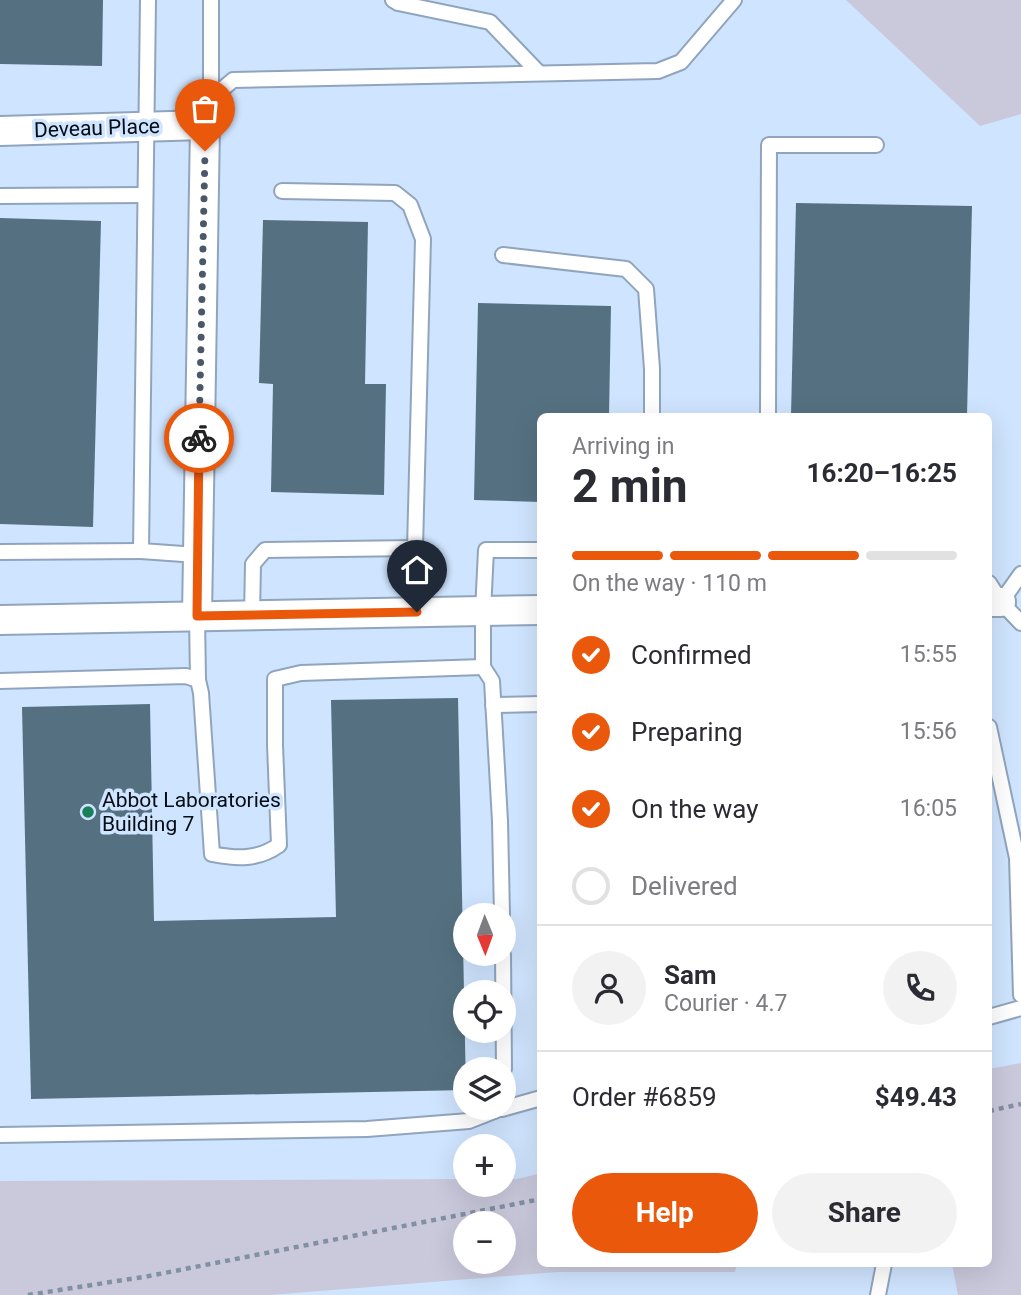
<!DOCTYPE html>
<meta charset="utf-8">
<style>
body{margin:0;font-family:Roboto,sans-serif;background:#f2f2f3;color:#2b2b33;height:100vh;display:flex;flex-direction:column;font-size:26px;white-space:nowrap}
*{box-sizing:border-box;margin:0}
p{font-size:23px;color:#7c7c81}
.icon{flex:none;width:38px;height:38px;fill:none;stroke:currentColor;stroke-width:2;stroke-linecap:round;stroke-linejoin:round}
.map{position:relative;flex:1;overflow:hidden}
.details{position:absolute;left:537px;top:413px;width:455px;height:854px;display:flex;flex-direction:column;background:#fff;border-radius:10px;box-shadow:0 7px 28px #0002}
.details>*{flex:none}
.needle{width:46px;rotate:179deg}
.fabs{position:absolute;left:453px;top:903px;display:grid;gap:14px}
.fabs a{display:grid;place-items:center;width:63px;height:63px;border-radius:50%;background:#fff;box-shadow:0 7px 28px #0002;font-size:35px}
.pin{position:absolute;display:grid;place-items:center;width:60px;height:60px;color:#fff;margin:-72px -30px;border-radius:50% 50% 50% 0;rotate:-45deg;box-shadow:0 0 7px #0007}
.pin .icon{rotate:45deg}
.courier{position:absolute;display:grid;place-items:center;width:70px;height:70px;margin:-35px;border:5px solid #ea580c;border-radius:50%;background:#fff;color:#222;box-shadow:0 2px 9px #0007}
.summary em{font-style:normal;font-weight:700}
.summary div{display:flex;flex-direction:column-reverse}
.summary{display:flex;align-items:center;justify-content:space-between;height:119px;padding:0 35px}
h1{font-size:46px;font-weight:700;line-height:52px}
.bar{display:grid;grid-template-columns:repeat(4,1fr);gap:10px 7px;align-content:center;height:84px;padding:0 35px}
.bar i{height:9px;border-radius:5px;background:#e1e1e2}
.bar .on{background:#ea580c}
.bar p{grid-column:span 4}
.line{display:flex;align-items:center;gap:18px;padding:0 35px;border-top:2px solid #e1e1e2}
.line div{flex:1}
.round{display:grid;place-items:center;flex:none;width:74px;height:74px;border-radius:37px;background:#f2f2f3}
ol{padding:0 35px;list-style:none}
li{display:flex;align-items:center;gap:21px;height:77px}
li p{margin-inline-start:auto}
li .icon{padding:7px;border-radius:50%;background:#ea580c;color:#fff;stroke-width:4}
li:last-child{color:#7c7c81}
li i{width:38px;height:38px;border:4px solid #e1e1e2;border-radius:50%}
.cta{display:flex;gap:14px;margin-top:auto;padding:14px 35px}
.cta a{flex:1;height:80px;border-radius:42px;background:#ea580c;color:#fff;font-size:28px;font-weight:700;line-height:80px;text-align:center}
.cta a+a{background:#f2f2f3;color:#2b2b33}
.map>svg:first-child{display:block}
</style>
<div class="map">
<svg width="1021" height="1295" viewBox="0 0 1021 1295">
<rect width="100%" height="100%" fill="#cfe4fe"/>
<g fill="#cac9dc" fill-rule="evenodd">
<polygon points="846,0 1021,0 1021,114 980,126"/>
<polygon points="1021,1063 1021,1295 958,1295 952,1264 989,1264 989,1069"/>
<path d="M541 1173V1264H737L735 1272H557L270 1295H0V1181L465 1179 466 1185H504V1179H517ZM466 1223H504V1262H466Z"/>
</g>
<g fill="#557181">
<polygon points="0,0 103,0 102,66 0,64"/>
<polygon points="796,203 972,206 967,416 791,416"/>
<polygon points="0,218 101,221 93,527 0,524"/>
<polygon points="263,220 368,222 365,384 386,384 384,495 271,492 273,384 259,383"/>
<polygon points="478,303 611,306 609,416 541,416 541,502 474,500"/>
<polygon points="458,698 466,1090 31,1099 22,707 150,704 154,921 336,917 331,700"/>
</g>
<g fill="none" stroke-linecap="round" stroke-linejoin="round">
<g stroke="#90a5bd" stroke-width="18">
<g id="service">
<polyline points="148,0 141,551 197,555"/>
<polyline points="393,0 398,3 490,22 539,73"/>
<polyline points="211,99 233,80 658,71 681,62 734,0"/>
<polyline points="205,125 211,99 211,0"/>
<polyline points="282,191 395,193 410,205 423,239 415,548"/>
<polyline points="0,196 145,195"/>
<polyline points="503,255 626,269 646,289 652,369 652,416"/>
<polyline points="768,416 769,145 876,145"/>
<polyline points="0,552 141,551"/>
<polyline points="989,583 1001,602 1021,623"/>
<polyline points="1001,602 1021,574"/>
<polyline points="252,615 253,564 265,550 415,548 417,612"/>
<polyline points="197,616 198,680"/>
<path d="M0 681 186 676 198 680 201 693 212 854C237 859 258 860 279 845L275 745V679L301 673 483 667"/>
<polyline points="493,705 541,704"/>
<polyline points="989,727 1017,858 1021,995"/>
<polyline points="502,915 500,821 492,681 483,667 483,611 486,550 541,550"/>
<polyline points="503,954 504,1069"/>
<polyline points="989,1017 1021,1008"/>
<polyline points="502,1109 541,1098"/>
<polyline points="0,1135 367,1129 469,1121 502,1108"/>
<polyline points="878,1295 884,1264"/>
</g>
</g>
<g stroke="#90a5bd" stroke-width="32">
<g id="minor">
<polyline points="0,131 205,125 197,616"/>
<polyline points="989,602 1001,602"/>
<polyline points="0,620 541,610"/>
</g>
</g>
<g stroke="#8190a3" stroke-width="4.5" stroke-dasharray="5 5" stroke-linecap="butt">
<polyline points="989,1111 1021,1104"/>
<polyline points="28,1295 149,1276 541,1199"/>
</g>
<use href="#service" stroke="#fff" stroke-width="14"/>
<use href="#minor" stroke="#fff" stroke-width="28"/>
</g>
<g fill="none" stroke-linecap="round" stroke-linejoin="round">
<polyline stroke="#4c5866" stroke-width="7" stroke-dasharray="0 12.6" points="199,438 205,151"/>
<polyline stroke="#ea580c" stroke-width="9" points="199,438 197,616 417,612"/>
</g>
<circle fill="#197f59" stroke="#cfe4fe" stroke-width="2.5" cx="88" cy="812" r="7"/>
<g text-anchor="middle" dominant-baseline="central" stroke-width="7" stroke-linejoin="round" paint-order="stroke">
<g font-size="21" fill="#050c14" stroke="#cfe4fe">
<text transform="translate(97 128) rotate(-2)">Deveau Place</text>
</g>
<g font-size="21" fill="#050c14" stroke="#cfe4fe" text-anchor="start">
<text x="102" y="800">Abbot Laboratories<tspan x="102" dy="24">Building 7</tspan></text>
</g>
</g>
</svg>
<div class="fabs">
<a><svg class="needle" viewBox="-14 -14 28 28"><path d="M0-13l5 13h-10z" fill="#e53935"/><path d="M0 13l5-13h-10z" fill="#7c7c81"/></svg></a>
<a><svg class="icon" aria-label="locate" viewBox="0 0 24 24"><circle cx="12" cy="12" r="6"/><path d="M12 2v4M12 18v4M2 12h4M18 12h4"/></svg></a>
<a><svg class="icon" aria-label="layers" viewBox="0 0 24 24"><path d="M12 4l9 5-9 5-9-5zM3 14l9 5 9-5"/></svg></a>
<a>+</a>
<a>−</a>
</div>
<div class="pin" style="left:205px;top:151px;background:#ea580c"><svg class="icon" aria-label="bag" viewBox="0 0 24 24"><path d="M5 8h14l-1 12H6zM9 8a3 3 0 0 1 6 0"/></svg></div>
<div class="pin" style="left:417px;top:612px;background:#1f2937"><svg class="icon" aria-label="home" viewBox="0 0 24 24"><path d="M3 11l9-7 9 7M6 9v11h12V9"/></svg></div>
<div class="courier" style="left:199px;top:438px"><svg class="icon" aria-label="bike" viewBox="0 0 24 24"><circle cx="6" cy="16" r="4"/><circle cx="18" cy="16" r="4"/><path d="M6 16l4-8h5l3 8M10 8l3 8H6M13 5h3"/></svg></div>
<section class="details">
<div class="summary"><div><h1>2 min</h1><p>Arriving in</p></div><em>16:20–16:25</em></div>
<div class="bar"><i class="on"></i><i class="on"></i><i class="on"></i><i></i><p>On the way · 110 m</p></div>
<ol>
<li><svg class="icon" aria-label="check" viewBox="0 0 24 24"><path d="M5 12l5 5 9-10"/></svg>Confirmed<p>15:55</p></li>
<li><svg class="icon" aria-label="check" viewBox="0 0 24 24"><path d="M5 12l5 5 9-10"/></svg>Preparing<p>15:56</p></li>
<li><svg class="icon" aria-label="check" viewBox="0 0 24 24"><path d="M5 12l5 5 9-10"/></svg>On the way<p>16:05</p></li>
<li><i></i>Delivered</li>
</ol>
<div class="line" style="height:126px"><a class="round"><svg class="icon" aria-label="person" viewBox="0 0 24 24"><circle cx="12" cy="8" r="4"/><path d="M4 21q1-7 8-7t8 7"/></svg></a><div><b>Sam</b><p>Courier · 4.7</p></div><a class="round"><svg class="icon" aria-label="phone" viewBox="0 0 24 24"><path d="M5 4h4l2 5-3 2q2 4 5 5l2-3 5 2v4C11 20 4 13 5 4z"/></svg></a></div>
<div class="line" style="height:91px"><div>Order #6859</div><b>$49.43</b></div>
<div class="cta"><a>Help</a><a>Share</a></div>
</section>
</div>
